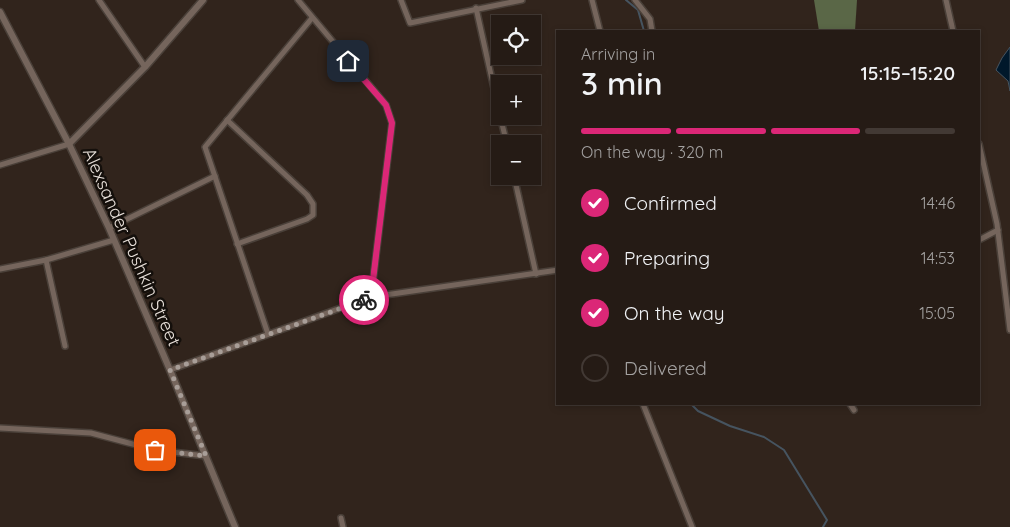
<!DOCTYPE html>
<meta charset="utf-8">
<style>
body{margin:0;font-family:Quicksand,sans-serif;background:#2d241e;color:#f1f3f6;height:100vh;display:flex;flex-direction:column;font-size:19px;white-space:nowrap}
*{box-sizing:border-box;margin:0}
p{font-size:16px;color:#a3a1a0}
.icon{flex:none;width:28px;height:28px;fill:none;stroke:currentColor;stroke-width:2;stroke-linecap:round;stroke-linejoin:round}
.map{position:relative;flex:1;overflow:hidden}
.details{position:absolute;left:556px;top:30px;width:424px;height:375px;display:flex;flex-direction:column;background:#251b15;border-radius:0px;box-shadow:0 2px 8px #0003,0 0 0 1px #423934}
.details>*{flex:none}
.buttons{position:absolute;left:491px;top:15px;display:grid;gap:10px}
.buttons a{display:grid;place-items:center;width:50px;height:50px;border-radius:0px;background:#251b15;box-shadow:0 2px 8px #0003,0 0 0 1px #423934;font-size:25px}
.pin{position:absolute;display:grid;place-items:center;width:42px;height:42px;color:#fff;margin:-21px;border-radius:10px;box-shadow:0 2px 8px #0006}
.courier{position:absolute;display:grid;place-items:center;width:50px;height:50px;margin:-25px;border:4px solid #db2777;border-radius:50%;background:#fff;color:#222;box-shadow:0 1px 6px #0007}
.head em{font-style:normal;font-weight:600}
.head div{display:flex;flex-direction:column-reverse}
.head{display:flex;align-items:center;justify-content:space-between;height:85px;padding:0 25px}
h1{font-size:32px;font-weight:600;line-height:38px}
.bar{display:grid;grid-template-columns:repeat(4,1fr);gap:8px 5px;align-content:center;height:60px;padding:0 25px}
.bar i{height:6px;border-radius:4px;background:#423934}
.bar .selected{background:#db2777}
.bar p{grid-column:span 4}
ol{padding:0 25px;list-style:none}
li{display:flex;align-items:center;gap:15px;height:55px}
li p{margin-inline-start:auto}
li .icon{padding:5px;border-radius:50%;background:#db2777;color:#fff;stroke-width:4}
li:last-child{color:#a3a1a0}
li i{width:28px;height:28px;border:2px solid #423934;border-radius:50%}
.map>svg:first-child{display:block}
</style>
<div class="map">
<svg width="1010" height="527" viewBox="0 0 1010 527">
<rect width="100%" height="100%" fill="#31241c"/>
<polygon fill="#5a6747" points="814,0 857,0 855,31 819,31"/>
<polygon fill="#00182b" stroke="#465460" points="1010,47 1010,91 1008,81 996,70 1002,58"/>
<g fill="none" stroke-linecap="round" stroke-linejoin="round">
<g stroke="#465460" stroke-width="2">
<polyline points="626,0 638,10 644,31"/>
<polyline points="691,404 698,411 730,426 764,437 784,450 827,520 823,527"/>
</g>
<g stroke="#4a4039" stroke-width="8">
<g id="minor">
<polyline points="99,0 145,67"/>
<polyline points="298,0 386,105 392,123 371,297"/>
<polyline points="401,0 410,23 522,0"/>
<polyline points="592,0 600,31"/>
<polyline points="635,0 650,19 652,31"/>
<polyline points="946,0 953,31"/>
<polyline points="476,8 500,115"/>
<polyline points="500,116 507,144"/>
<polyline points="227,120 307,195 313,204 313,215 307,219 237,244"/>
<polyline points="979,144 997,224 1010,330"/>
<polyline points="0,165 69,144"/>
<polyline points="514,176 536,274"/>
<polyline points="109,228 215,176"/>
<polyline points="979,240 998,230"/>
<polyline points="46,260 65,346"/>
<polyline points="0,269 46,260 114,240"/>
<polyline points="268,334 205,147 312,18"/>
<polyline points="170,370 371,297 558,270"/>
<polyline points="643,404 692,527"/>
<polyline points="850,404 854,410"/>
<polyline points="0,428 91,433 155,450 206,456"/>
<polyline points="341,518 343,527"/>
</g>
</g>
<g stroke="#4a4039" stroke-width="9">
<g id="tertiary">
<polyline points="0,12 69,144 109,228 170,370 235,527"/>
<polyline points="69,144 145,67 203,0"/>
</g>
</g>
<use href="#minor" stroke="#75655c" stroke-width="5"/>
<use href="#tertiary" stroke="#75655c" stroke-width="6"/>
</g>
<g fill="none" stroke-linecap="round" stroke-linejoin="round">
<polyline stroke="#a89e98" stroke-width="5" stroke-dasharray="0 9" points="155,450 206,456 170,370 364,300"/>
<polyline stroke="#db2777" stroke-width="6" points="348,61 386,105 392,123 371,297 364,300"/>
</g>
<g text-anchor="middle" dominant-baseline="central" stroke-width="5" stroke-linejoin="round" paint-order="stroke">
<g font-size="18" fill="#e8e0da" stroke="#140f0b">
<text transform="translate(132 247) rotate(66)">Alexsander Pushkin Street</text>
</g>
</g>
</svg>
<div class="buttons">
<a><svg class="icon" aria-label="locate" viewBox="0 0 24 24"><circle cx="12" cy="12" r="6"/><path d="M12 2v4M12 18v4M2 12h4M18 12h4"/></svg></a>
<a>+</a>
<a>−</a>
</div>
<div class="pin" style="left:155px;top:450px;background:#ea580c"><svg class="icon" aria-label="bag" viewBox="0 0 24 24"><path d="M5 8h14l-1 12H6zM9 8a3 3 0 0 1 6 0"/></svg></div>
<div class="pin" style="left:348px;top:61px;background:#1f2937"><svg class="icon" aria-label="home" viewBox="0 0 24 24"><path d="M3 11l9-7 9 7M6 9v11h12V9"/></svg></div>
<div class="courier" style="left:364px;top:300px"><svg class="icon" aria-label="bike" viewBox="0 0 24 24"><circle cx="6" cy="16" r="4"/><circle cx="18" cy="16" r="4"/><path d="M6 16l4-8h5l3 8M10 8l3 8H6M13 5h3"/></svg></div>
<section class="details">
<div class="head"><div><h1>3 min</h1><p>Arriving in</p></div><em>15:15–15:20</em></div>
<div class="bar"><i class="selected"></i><i class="selected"></i><i class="selected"></i><i></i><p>On the way · 320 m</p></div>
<ol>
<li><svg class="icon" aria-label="check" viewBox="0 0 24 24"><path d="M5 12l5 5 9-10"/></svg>Confirmed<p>14:46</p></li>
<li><svg class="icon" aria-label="check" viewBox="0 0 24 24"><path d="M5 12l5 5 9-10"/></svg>Preparing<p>14:53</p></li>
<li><svg class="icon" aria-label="check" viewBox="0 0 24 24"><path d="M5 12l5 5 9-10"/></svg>On the way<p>15:05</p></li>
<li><i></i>Delivered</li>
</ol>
</section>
</div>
